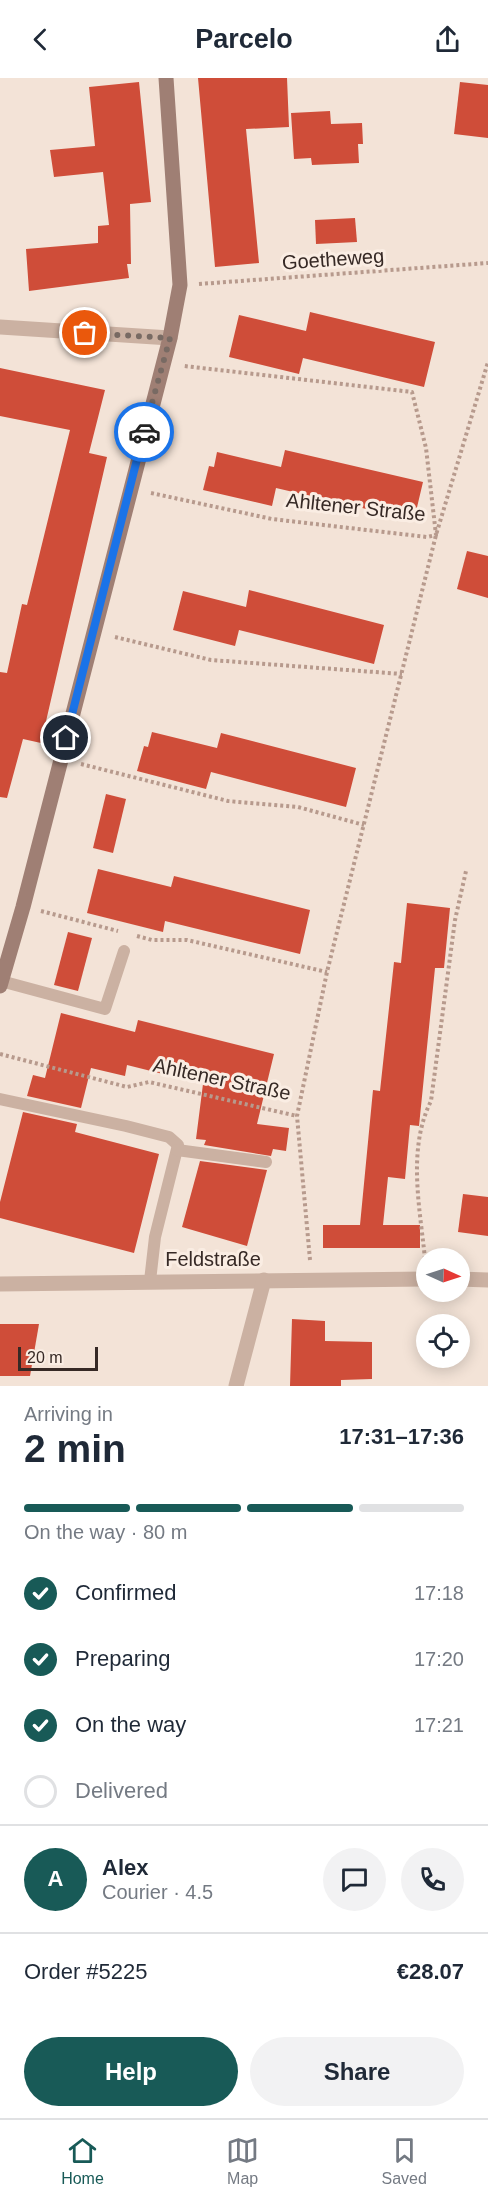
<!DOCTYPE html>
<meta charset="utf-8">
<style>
body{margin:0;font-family:Helvetica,sans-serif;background:#f2f2f3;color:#1f2937;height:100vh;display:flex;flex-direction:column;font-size:22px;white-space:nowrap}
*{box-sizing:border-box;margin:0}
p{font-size:20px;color:#747a83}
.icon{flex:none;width:33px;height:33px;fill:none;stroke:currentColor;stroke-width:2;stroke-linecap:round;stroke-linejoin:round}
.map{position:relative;height:1308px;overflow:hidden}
.side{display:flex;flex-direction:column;background:#fff;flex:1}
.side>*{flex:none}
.needle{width:39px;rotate:93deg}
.buttons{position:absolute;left:416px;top:1170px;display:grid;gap:12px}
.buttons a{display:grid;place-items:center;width:54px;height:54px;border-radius:50%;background:#fff;box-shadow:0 3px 15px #0003;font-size:30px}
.scale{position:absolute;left:18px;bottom:15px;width:80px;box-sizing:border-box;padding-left:6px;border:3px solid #362925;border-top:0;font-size:16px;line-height:21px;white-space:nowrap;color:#362925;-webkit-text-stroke:4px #faede3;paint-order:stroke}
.pin{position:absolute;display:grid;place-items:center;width:51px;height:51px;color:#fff;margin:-26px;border:3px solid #fff;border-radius:50%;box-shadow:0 2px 6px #0007}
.courier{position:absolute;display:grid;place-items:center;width:60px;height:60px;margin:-30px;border:4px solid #1a73e8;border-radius:50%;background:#fff;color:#222;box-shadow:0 2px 8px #0007}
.summary em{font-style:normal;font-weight:700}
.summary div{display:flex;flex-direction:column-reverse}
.summary{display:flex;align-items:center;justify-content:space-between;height:102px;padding:0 24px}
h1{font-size:39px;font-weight:700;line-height:45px}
.bar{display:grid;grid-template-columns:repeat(4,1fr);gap:9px 6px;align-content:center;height:72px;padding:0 24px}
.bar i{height:8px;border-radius:4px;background:#e0e1e3}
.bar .active{background:#185a57}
.bar p{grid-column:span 4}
.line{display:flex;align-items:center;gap:15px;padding:0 24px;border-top:2px solid #e0e1e3}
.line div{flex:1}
.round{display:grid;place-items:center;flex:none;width:63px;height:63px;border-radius:32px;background:#f2f2f3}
ol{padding:0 24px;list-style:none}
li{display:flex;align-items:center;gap:18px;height:66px}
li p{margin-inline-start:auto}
li .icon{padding:6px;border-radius:50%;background:#185a57;color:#fff;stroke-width:4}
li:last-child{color:#747a83}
li i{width:33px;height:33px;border:3px solid #e0e1e3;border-radius:50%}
.primary-button{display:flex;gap:12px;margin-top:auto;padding:12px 24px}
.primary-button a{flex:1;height:69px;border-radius:36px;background:#185a57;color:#fff;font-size:24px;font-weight:700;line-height:69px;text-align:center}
.primary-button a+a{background:#f2f2f3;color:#1f2937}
header{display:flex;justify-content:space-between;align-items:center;height:78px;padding:0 24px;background:#fff;font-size:27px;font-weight:700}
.dock{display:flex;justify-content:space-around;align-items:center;height:84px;border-top:2px solid #e0e1e3;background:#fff;font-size:16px;color:#747a83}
.dock a{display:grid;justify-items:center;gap:3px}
.dock .active{color:#185a57}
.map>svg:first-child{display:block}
</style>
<header><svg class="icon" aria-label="back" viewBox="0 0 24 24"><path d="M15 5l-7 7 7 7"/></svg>Parcelo<svg class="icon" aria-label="share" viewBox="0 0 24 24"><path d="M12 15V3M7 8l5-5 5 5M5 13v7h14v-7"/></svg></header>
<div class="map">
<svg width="488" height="1308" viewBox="0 0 488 1308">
<rect width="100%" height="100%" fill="#f3e3d7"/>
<g fill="#cf4d39">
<polygon points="198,0 287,0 289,49 246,51 259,185 215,189"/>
<polygon points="139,4 151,124 130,126 131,186 127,186 129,200 29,213 26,171 98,165 98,148 109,147 103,94 54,99 50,72 95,68 89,9"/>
<polygon points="460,4 488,7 488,60 454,56"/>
<polygon points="330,33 331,46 362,45 363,66 358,66 359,85 312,87 311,80 294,81 291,35"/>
<polygon points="355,140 357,164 316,166 315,142"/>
<polygon points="310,234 435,264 424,309 303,280 299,296 229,279 239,237 306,253"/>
<polygon points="0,290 105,312 89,375 107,379 41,665 23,661 7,720 0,719 0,594 7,595 22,526 27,527 70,352 0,338"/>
<polygon points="285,372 423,404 414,442 276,410 272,428 203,412 209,388 214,389 217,374 281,389"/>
<polygon points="467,473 488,478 488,520 457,511"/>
<polygon points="249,512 384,547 374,586 239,552 235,568 173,552 183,513 246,529"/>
<polygon points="152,654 217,670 221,655 356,690 346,729 211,694 206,711 137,693 144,668 148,669"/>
<polygon points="106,716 126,721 113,775 93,770"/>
<polygon points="98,791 171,809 174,798 310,832 300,876 165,843 163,854 87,835"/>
<polygon points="407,825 450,830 444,890 435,890 419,1048 410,1047 405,1101 388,1099 383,1147 420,1147 420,1170 323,1170 323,1147 360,1147 373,1012 380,1013 394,884 401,885"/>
<polygon points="68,854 92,860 78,913 54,907"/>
<polygon points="61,935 135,954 138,942 274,976 257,1046 289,1050 286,1073 273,1071 271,1078 204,1067 206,1062 196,1061 203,1006 127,987 125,998 91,990 81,1030 27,1018 33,997 45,1000"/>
<polygon points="23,1034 77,1046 75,1054 159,1076 134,1175 0,1140 0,1124"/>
<polygon points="200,1083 267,1092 247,1168 182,1149"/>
<polygon points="463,1116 488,1119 488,1158 458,1154"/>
<polygon points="292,1241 325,1243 325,1263 372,1264 372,1301 341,1302 341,1308 290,1308"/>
<polygon points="0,1246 39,1246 30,1298 0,1298"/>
</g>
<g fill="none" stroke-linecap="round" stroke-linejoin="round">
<g stroke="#b79a8d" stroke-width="4" stroke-dasharray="3 3" stroke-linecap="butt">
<polyline points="199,206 488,185"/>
<polyline points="151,415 272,441 427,459 436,457 426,370 412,314 184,288"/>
<polyline points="115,559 211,582 402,596"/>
<polyline points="81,686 228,723 298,729 364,747"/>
<polyline points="41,833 118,853"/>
<polyline points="137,858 152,862 187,862 327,894"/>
<polyline points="0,976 127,1009 149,1004 297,1038"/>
<path d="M425 1181C420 1130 407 1071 431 1023L455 842 466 793"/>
<polyline points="310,1182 297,1038 327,894 436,457 488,284"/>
</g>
<g stroke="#cbb1a2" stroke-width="12">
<polyline points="1,903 105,931 124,873"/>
<polyline points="0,1021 126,1048 169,1059 178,1067 155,1159 150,1203"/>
<polyline points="177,1072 266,1084"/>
</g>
<g stroke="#cbb1a2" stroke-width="15">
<polyline points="0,249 170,260"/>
<polyline points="459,1201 488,1202"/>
<polyline points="0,1206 426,1201"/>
<polyline points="236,1308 264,1202"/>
</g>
<polyline stroke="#9f7f74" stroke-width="15" points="0,908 23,829 170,260 180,207 166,0"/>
</g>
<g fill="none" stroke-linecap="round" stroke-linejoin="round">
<polyline stroke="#786a63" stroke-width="6" stroke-dasharray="0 10.8" points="85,255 170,260 144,354"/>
<polyline stroke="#1a73e8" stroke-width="8" points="66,660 144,354"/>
</g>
<g text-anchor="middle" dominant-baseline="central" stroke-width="6" stroke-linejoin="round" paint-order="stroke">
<g font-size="20" fill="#362925" stroke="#faede3">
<text transform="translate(333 181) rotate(-4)">Goetheweg</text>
<text transform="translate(356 429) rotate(6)">Ahltener Straße</text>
<text transform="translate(222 1001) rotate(12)">Ahltener Straße</text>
<text x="213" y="1181">Feldstraße</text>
</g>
</g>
</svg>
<div class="buttons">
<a><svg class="needle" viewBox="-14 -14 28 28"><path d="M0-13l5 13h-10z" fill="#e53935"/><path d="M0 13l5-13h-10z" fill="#747a83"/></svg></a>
<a><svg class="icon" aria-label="locate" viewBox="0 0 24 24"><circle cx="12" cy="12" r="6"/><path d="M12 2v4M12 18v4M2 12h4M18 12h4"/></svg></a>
</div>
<div class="scale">20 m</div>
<div class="pin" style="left:85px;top:255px;background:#ea580c"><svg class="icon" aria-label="bag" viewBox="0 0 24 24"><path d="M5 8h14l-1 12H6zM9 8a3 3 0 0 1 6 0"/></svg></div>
<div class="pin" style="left:66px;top:660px;background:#1f2937"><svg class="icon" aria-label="home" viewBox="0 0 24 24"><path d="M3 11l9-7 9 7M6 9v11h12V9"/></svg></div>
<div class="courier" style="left:144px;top:354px"><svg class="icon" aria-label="car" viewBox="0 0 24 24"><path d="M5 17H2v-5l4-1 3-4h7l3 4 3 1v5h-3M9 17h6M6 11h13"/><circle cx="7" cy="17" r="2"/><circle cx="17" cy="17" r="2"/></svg></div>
</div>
<section class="side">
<div class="summary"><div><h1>2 min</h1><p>Arriving in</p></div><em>17:31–17:36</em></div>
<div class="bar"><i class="active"></i><i class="active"></i><i class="active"></i><i></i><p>On the way · 80 m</p></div>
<ol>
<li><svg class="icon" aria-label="check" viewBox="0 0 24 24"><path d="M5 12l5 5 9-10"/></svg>Confirmed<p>17:18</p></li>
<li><svg class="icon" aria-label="check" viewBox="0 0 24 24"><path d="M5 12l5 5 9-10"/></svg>Preparing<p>17:20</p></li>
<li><svg class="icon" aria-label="check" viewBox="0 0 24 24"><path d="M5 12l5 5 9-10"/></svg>On the way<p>17:21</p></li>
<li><i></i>Delivered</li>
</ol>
<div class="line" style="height:108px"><b class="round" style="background:#185a57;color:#fff">A</b><div><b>Alex</b><p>Courier · 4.5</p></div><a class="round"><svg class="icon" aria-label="chat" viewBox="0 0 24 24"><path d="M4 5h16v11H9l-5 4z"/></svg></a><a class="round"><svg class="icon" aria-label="phone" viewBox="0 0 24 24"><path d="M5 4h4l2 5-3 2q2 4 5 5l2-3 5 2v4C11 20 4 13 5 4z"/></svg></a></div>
<div class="line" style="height:78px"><div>Order #5225</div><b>€28.07</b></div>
<div class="primary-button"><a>Help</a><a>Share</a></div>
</section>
<nav class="dock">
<a class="active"><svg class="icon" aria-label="home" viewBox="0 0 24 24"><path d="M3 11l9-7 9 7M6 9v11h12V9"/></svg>Home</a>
<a><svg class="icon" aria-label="map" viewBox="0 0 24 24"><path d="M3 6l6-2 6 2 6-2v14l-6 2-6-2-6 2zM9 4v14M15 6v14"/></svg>Map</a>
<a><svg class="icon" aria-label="saved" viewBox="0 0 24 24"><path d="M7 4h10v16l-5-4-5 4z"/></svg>Saved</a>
</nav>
